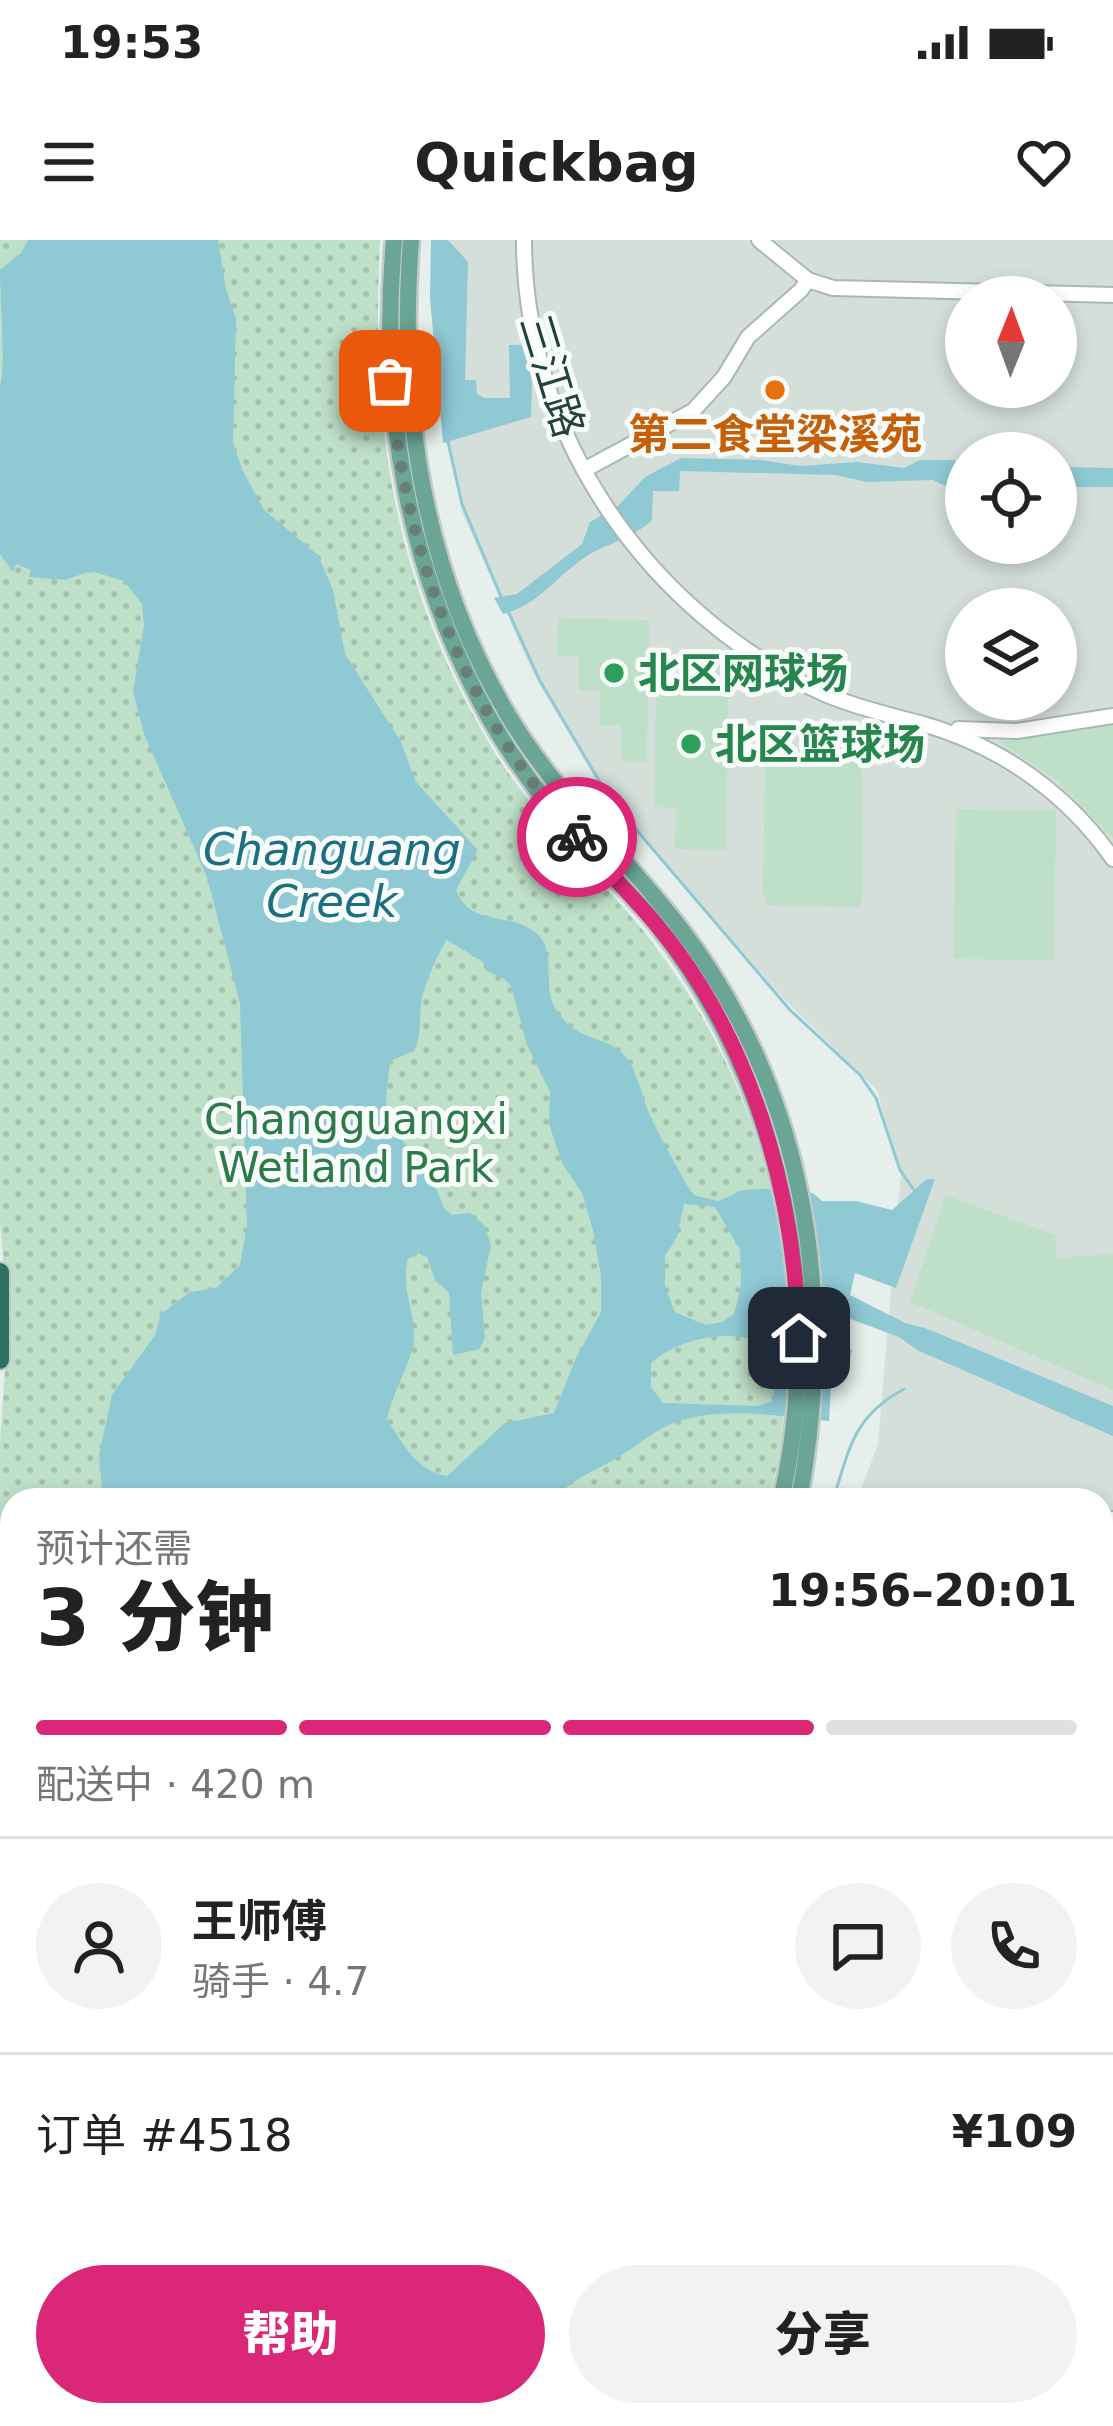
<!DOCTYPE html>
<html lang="zh">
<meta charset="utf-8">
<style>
body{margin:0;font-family:"DejaVu Sans","Noto Sans SC",sans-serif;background:#f2f2f2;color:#222;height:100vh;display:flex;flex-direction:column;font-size:45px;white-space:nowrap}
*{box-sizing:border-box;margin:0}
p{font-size:39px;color:#767676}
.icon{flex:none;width:66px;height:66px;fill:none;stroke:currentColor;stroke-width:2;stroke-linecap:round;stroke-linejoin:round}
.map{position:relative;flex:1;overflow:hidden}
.drawer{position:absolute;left:0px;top:1248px;width:1113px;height:939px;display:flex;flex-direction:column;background:#fff;border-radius:36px 36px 0 0;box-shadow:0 6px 18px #0003}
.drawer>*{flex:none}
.needle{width:78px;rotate:1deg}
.fabs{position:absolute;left:945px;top:36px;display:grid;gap:24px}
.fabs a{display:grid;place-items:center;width:132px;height:132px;border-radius:50%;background:#fff;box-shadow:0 6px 18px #0003;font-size:60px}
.pin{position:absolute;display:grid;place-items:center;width:102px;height:102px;color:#fff;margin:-51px;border-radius:24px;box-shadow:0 6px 18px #0006}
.courier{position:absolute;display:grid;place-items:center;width:120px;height:120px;margin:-60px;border:9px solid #db2777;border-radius:50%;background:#fff;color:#222;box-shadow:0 3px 15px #0007}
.head em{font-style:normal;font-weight:800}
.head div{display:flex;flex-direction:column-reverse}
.head{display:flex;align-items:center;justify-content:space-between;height:204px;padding:0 36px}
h1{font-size:78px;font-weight:800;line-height:90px}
.bar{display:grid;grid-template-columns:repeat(4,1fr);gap:18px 12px;align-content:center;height:144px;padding:0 36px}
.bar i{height:15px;border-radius:9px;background:#e0e0e0}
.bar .active{background:#db2777}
.bar p{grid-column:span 4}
.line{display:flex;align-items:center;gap:30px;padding:0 36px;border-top:3px solid #e0e0e0}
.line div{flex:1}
.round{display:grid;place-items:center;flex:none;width:126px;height:126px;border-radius:63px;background:#f2f2f2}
.primary-button{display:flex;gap:24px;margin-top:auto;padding:24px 36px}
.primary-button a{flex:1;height:138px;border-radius:72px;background:#db2777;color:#fff;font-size:48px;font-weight:800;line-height:138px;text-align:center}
.primary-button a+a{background:#f2f2f2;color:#222}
.status{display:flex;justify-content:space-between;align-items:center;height:84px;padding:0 60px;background:#fff;direction:ltr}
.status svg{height:33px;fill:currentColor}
header{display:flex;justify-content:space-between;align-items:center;height:156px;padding:0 36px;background:#fff;font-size:54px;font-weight:800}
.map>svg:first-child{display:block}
</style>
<div class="status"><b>19:53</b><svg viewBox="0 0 49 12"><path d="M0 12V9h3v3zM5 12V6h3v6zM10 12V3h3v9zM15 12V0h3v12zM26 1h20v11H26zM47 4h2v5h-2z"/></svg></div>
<header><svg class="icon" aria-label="menu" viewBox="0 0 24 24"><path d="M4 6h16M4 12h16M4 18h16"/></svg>Quickbag<svg class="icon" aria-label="heart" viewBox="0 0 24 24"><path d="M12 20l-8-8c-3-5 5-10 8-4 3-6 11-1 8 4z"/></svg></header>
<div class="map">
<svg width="1113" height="2186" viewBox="0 0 1113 2186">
<defs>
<pattern id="forest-firs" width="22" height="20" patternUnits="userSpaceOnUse" patternTransform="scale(3)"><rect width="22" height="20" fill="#bfe0c8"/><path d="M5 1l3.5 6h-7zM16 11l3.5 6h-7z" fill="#a4c1ad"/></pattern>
<pattern id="park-dots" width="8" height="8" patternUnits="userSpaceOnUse" patternTransform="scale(3)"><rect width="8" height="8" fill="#bfe0c8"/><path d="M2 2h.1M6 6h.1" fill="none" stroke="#a4c1ad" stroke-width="1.8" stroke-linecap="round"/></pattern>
</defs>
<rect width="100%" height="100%" fill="#e6efeb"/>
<path fill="#d4dfda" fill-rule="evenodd" d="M435 0H1113V2186H878L876 2175H1101V1260H857L878 1204 901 934 877 850 782 757 604 553 533 433 462 272 444 188ZM966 57H1056V147H966ZM966 213H1056V303H966ZM966 369H1056V459H966Z"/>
<g fill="#bfe0c8">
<polygon points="558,378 649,380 647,522 621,521 621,486 600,485 600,451 579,450 579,416 557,416"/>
<polygon points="656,439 729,440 726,610 675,609 676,568 654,567"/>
<polygon points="1113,484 1113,598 1055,539 999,502"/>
<polygon points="769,520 859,522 862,531 863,655 859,667 767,665 763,652 765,528"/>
<polygon points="956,569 1056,570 1054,720 953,719"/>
<polygon points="945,955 1055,995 1056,1018 1113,1014 1113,1150 910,1062"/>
</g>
<polygon fill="url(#forest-firs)" points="1113,1306 1113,1483 1101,1480 1101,1328"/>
<path fill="url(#park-dots)" d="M0 0H380C371 185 391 334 486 498 527 570 588 624 640 687 701 762 747 850 769 945 776 977 777 1012 780 1044 788 1117 789 1189 769 1260H12V2175H825L827 2186H0V1203L8 1085 0 979Z"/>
<g fill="#8ec9d4" fill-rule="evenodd">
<path d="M28 0H218L226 49 236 79 233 203 242 229 264 270 318 315 333 350 345 414 401 502 416 542 478 610 456 650C471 690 515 669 540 697 555 714 543 747 555 768 577 806 609 792 628 820 638 834 642 857 649 873 662 902 677 927 693 955L718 961 744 950 766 949 813 953 822 961H856L892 970 927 939H935L896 1048 855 1033 850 1055 905 1083 925 1088 1113 1166V1196L917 1110 899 1097 840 1075C831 1082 829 1091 834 1102L852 1110 847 1128 832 1126 829 1181C779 1176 719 1165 671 1184 650 1193 634 1208 615 1219 589 1234 575 1237 553 1260H103L99 1215 112 1155 155 1095 161 1074 190 1052 216 1048 240 1025 247 986 240 763 207 637 144 494 133 451 144 386 142 364 124 341 91 331 65 340 29 337 31 330 16 324 13 332 0 314V146C6 129 0 54 0 30L21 13ZM462 693 473 701 487 731 503 738 511 746 527 805 550 852 549 884 562 923 582 953 593 990 601 1035V1072L575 1120 554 1173 505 1183 447 1236C416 1231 404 1204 387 1180 392 1153 407 1132 413 1106 418 1076 400 1050 408 1019L418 1013 427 1017 435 1040 449 1053 453 1115 480 1109 485 1097 481 1053 491 1005 484 985 470 973 452 975 444 968 433 941 390 884 386 860 390 821 414 811C422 794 419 782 421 764 424 742 436 720 446 700ZM684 964 715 967 740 1010 741 1048 734 1074 722 1082 705 1085 675 1072 665 1047V1016L677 997ZM724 1096C773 1096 783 1114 772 1161L757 1166 663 1163 651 1147V1123C675 1104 694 1098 724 1096Z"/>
<polygon points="431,0 448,0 468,22 465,140 476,140 477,154 484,158 510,158 509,105 523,105 532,140 531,177 443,203 430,58"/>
<path d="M681 218 762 220 800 226 857 222 904 228 920 220H955L956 225 966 226V256L933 240 867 242 835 235 680 231 679 251H653L652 280C632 299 606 303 584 318 556 337 537 366 503 374L494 358 517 354 582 304 590 282 618 266 645 237Z"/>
<polygon points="1056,227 1113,228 1113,247 1056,247"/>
</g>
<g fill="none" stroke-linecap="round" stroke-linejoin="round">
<g stroke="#8ec9d4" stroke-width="3">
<polyline points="448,202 462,264 502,359"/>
<polyline points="509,373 540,441 610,559 790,770 860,835 876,858 900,930 914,950"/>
<path d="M833 1260C850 1207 853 1177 904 1149"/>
<polyline points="0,1481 12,1442"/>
<polyline points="878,2175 880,2186"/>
</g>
<polyline stroke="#8ec9d4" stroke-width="16" points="439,686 494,719"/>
<g stroke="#a8b8b2" stroke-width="18">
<g id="minor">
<path d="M524 0C524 196 650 376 827 455 858 468 890 475 923 484 1000 506 1067 553 1113 619"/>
<polyline points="759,0 808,40 833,48 1113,55"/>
<polyline points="584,230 693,171 724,137 748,97 801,50 808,40"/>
<polyline points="958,489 1017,491 1113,476"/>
<polyline points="1101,1300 1113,1279"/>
<polyline points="1101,1922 1113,1923"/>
<polyline points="1101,2040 1113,2040"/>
</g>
</g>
<g stroke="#c2cac8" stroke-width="21">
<g id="major">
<path d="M394 0C380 160 404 314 478 457 508 516 550 570 595 618 616 641 638 661 657 685 783 845 826 1063 781 1260"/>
<path d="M411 0C398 169 422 333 511 480 558 557 623 614 677 684 806 850 837 1056 799 1260"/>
<polyline points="836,2175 839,2186"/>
<polyline points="853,2175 856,2186"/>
</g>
</g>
<g stroke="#c2cac8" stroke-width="22">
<polyline id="highway" points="0,1032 0,1120"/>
</g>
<use href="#minor" stroke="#fff" stroke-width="14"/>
<use href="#major" stroke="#6aa596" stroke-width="16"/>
<use href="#highway" stroke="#2f6f62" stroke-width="18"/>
</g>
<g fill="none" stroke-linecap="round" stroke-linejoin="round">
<path stroke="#687f78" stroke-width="12" stroke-dasharray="0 21.6" d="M390 141C406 314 460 466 577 597"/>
<path stroke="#db2777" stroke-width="15" d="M577 597C612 637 649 672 680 715 759 825 795 964 799 1098"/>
</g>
<circle fill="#e8710a" stroke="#f7fbf9" stroke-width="4.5" cx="775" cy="150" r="12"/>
<g fill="#2e9e5b" stroke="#f7fbf9" stroke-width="4.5">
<circle cx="614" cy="433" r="12"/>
<circle cx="691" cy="504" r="12"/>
</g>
<g text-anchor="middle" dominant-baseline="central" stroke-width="10" stroke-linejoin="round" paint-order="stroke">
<g font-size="42" fill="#24423a" stroke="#f7fbf9">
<text transform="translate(552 136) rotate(73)">三江路</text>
</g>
<g font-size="42" font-weight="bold" fill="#c56008" stroke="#f7fbf9">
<text x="775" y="194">第二食堂梁溪苑</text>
</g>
<g font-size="42" font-weight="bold" fill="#27864d" stroke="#f7fbf9" text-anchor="start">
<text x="638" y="433">北区网球场</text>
<text x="715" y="504">北区篮球场</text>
</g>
<g font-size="42" fill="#2d7a4b" stroke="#f7fbf9">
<text x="356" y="879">Changguangxi<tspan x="356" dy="48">Wetland Park</tspan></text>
</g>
<g font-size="45" font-style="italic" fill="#1c6f80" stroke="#f7fbf9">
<text x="332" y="609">Changuang<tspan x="332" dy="52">Creek</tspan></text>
</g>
</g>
</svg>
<div class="fabs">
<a><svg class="needle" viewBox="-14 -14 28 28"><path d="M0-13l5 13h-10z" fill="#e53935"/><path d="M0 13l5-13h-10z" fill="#767676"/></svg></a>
<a><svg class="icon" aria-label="locate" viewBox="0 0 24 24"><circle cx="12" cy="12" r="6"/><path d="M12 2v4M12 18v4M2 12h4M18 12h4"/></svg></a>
<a><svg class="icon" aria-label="layers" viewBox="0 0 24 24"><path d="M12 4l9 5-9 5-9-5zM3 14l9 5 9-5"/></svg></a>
</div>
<div class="pin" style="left:390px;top:141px;background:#ea580c"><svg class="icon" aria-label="bag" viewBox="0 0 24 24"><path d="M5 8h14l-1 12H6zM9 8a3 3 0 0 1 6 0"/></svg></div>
<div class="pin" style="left:799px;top:1098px;background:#1f2937"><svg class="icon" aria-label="home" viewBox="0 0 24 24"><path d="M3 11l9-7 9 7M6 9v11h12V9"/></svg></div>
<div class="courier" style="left:577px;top:597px"><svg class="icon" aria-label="bike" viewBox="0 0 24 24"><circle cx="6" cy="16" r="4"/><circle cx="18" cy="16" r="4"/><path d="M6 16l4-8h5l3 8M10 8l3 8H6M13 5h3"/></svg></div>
<section class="drawer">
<div class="head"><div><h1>3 分钟</h1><p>预计还需</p></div><em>19:56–20:01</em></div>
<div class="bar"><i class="active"></i><i class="active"></i><i class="active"></i><i></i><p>配送中 · 420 m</p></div>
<div class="line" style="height:216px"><a class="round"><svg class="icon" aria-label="person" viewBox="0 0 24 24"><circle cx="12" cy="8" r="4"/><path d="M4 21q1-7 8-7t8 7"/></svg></a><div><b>王师傅</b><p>骑手 · 4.7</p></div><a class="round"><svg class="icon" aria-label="chat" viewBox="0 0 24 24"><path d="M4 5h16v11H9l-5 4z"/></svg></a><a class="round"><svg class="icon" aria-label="phone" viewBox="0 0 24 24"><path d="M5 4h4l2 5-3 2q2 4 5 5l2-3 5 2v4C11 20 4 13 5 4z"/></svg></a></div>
<div class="line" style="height:156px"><div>订单 #4518</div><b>¥109</b></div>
<div class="primary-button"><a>帮助</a><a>分享</a></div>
</section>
</div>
